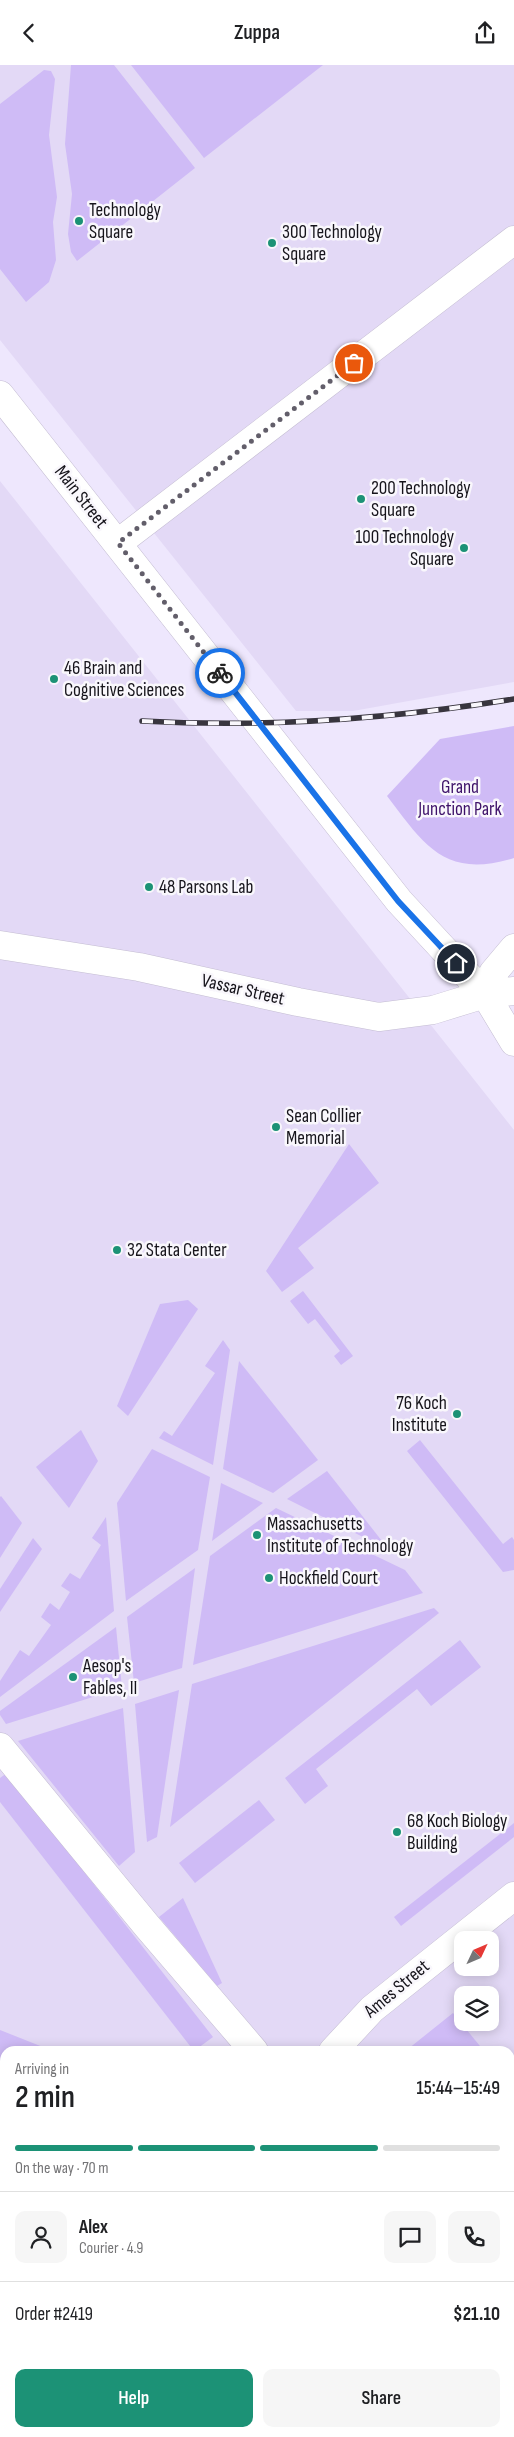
<!DOCTYPE html>
<meta charset="utf-8">
<style>
body{margin:0;font-family:"Sofia Sans Condensed",sans-serif;background:#f6f6f6;color:#202124;height:100vh;display:flex;flex-direction:column;font-size:19px;white-space:nowrap}
*{box-sizing:border-box;margin:0}
p{font-size:16px;color:#757577}
.icon{flex:none;width:28px;height:28px;fill:none;stroke:currentColor;stroke-width:2;stroke-linecap:round;stroke-linejoin:round}
.map{position:relative;flex:1;overflow:hidden}
.details{position:absolute;left:0px;top:1981px;width:515px;height:391px;display:flex;flex-direction:column;background:#fff;border-radius:15px 15px 0 0;box-shadow:0 2px 12px #0003}
.details>*{flex:none}
.needle{width:32px;rotate:46deg}
.fabs{position:absolute;left:454px;top:1866px;display:grid;gap:10px}
.fabs a{display:grid;place-items:center;width:45px;height:45px;border-radius:10px;background:#fff;box-shadow:0 2px 12px #0003;font-size:25px}
.pin{position:absolute;display:grid;place-items:center;width:42px;height:42px;color:#fff;margin:-21px;border:2px solid #fff;border-radius:50%;box-shadow:0 1px 5px #0007}
.courier{position:absolute;display:grid;place-items:center;width:50px;height:50px;margin:-25px;border:4px solid #1a73e8;border-radius:50%;background:#fff;color:#222;box-shadow:0 1px 6px #0007}
.head em{font-style:normal;font-weight:600}
.head div{display:flex;flex-direction:column-reverse}
.head{display:flex;align-items:center;justify-content:space-between;height:85px;padding:0 15px}
h1{font-size:32px;font-weight:600;line-height:38px}
.bar{display:grid;grid-template-columns:repeat(4,1fr);gap:8px 5px;align-content:center;height:60px;padding:0 15px}
.bar i{height:6px;border-radius:4px;background:#e0e0e0}
.bar .selected{background:#1c9276}
.bar p{grid-column:span 4}
.line{display:flex;align-items:center;gap:12px;padding:0 15px;border-top:1px solid #e0e0e0}
.line div{flex:1}
.round{display:grid;place-items:center;flex:none;width:52px;height:52px;border-radius:10px;background:#f6f6f6}
.button{display:flex;gap:10px;margin-top:auto;padding:10px 15px}
.button a{flex:1;height:58px;border-radius:10px;background:#1c9276;color:#fff;font-size:20px;font-weight:600;line-height:58px;text-align:center}
.button a+a{background:#f6f6f6;color:#202124}
header{display:flex;justify-content:space-between;align-items:center;height:65px;padding:0 15px;background:#fff;font-size:22px;font-weight:600}
.map>svg:first-child{display:block}
</style>
<header><svg class="icon" aria-label="back" viewBox="0 0 24 24"><path d="M15 5l-7 7 7 7"/></svg>Zuppa<svg class="icon" aria-label="share" viewBox="0 0 24 24"><path d="M12 15V3M7 8l5-5 5 5M5 13v7h14v-7"/></svg></header>
<div class="map">
<svg width="514" height="2372" viewBox="0 0 514 2372">
<rect width="100%" height="100%" fill="#eee7fd"/>
<g fill="#e3d9f6" fill-rule="evenodd">
<polygon points="0,0 514,0 514,617 353,646 296,646 0,275"/>
<path d="M0 416 514 1065V2372H0ZM462 1875H490V1902H462ZM462 1930H490V1958H462ZM5 1986H510V2368H5Z"/>
</g>
<g fill="#cfbbf6">
<polygon points="71,0 114,0 195,103 77,196 71,187 68,169 72,129 65,79"/>
<polygon points="131,0 323,0 204,93"/>
<polygon points="44,5 51,6 55,14 49,70 57,132 53,157 56,195 49,217 26,237 0,204 0,39"/>
<path d="M514 661V793C445 814 425 781 387 731L440 674Z"/>
<polygon points="349,1079 379,1118 298,1183 314,1203 282,1227 266,1206"/>
<polygon points="303,1226 353,1291 341,1300 334,1291 340,1286 315,1254 308,1259 290,1236"/>
<polygon points="188,1235 198,1244 128,1351 117,1341 160,1239"/>
<polygon points="223,1275 230,1285 213,1400 159,1373 164,1366 172,1371 215,1308 205,1301"/>
<polygon points="239,1296 318,1395 273,1428 223,1404"/>
<polygon points="81,1365 98,1396 69,1443 36,1402"/>
<polygon points="420,1375 503,1479 512,1472 514,1475 514,1505 503,1507 407,1386"/>
<polygon points="152,1384 210,1412 198,1485 126,1536 117,1438"/>
<polygon points="327,1406 389,1485 287,1434"/>
<polygon points="221,1418 263,1438 212,1476"/>
<polygon points="1,1431 22,1458 0,1493 0,1432"/>
<polygon points="276,1443 405,1505 423,1528 193,1600 210,1491"/>
<polygon points="106,1452 114,1546 0,1632 0,1616 20,1585 29,1591 51,1560 41,1552 50,1538 59,1545 70,1527 61,1521 70,1508 80,1514 101,1480 92,1473"/>
<polygon points="33,1473 42,1484 0,1547 0,1524"/>
<polygon points="195,1503 182,1603 134,1618 127,1552"/>
<polygon points="434,1543 439,1548 170,1762 192,1619"/>
<polygon points="116,1562 122,1623 6,1659 0,1650 0,1646"/>
<polygon points="460,1575 481,1602 431,1641 417,1624 316,1704 328,1721 305,1739 285,1713"/>
<polygon points="179,1625 157,1772 147,1777 135,1639"/>
<polygon points="123,1643 135,1787 119,1801 18,1676"/>
<polygon points="7,1708 213,1972 194,1986 0,1737 0,1713"/>
<polygon points="259,1735 275,1755 195,1818 179,1798"/>
<polygon points="514,1758 514,1772 401,1861 394,1852"/>
<polygon points="183,1833 222,1918 217,1921 159,1852"/>
<polygon points="453,1948 484,1986 410,1986 408,1984"/>
<polygon points="0,1965 53,1986 5,1986 5,2012 0,2010"/>
<polygon points="510,2019 514,2024 514,2169 510,2167"/>
<polygon points="0,2126 5,2128 5,2187 0,2185"/>
<polygon points="0,2193 5,2195 5,2282 0,2279"/>
</g>
<g fill="none" stroke-linecap="round" stroke-linejoin="round">
<g stroke="#c4bdd2" stroke-width="29">
<g id="minor">
<polyline points="118,478 514,175"/>
<polyline points="514,883 493,908 485,929 514,926"/>
<polyline points="0,1682 147,1861 254,1986"/>
<polyline points="333,1986 372,1944 514,1831"/>
<polyline points="0,2021 5,2023"/>
<polyline points="169,2372 171,2368"/>
</g>
</g>
<g stroke="#c4bdd2" stroke-width="29">
<g id="major">
<polyline points="0,330 399,836 485,929 514,977"/>
<polyline points="0,880 139,902 298,937 379,952 433,945 485,929"/>
</g>
</g>
<use href="#minor" stroke="#fff" stroke-width="28"/>
<use href="#major" stroke="#fff" stroke-width="28"/>
<g stroke="#38353e" stroke-width="5.5">
<path id="rail" d="M142 656C267 663 391 654 514 634"/>
</g>
<use href="#rail" stroke="#f9f7fc" stroke-width="4" stroke-dasharray="11" stroke-linecap="butt"/>
</g>
<g fill="none" stroke-linecap="round" stroke-linejoin="round">
<polyline stroke="#625e6a" stroke-width="5" stroke-dasharray="0 9" points="220,608 118,478 354,298"/>
<polyline stroke="#1a73e8" stroke-width="6" points="220,608 398,836 456,898"/>
</g>
<g fill="#1c9276" stroke="#f9f7fc" stroke-width="2">
<circle cx="79" cy="156" r="5"/>
<circle cx="272" cy="178" r="5"/>
<circle cx="361" cy="434" r="5"/>
<circle cx="464" cy="483" r="5"/>
<circle cx="54" cy="614" r="5"/>
<circle cx="149" cy="822" r="5"/>
<circle cx="276" cy="1062" r="5"/>
<circle cx="117" cy="1185" r="5"/>
<circle cx="457" cy="1349" r="5"/>
<circle cx="257" cy="1470" r="5"/>
<circle cx="269" cy="1513" r="5"/>
<circle cx="73" cy="1612" r="5"/>
<circle cx="397" cy="1767" r="5"/>
</g>
<g text-anchor="middle" dominant-baseline="central" stroke-width="5" stroke-linejoin="round" paint-order="stroke">
<g font-size="19" fill="#16141b" stroke="#f9f7fc" text-anchor="start">
<text x="89" y="145">Technology<tspan x="89" dy="22">Square</tspan></text>
<text x="282" y="167">300 Technology<tspan x="282" dy="22">Square</tspan></text>
<text x="371" y="423">200 Technology<tspan x="371" dy="22">Square</tspan></text>
<text x="454" y="472" text-anchor="end">100 Technology<tspan x="454" dy="22">Square</tspan></text>
<text x="64" y="603">46 Brain and<tspan x="64" dy="22">Cognitive Sciences</tspan></text>
<text x="159" y="822">48 Parsons Lab</text>
<text x="286" y="1051">Sean Collier<tspan x="286" dy="22">Memorial</tspan></text>
<text x="127" y="1185">32 Stata Center</text>
<text x="447" y="1338" text-anchor="end">76 Koch<tspan x="447" dy="22">Institute</tspan></text>
<text x="267" y="1459">Massachusetts<tspan x="267" dy="22">Institute of Technology</tspan></text>
<text x="279" y="1513">Hockfield Court</text>
<text x="83" y="1601">Aesop's<tspan x="83" dy="22">Fables, II</tspan></text>
<text x="407" y="1756">68 Koch Biology<tspan x="407" dy="22">Building</tspan></text>
</g>
<g font-size="19" fill="#16141b" stroke="#f9f7fc">
<text transform="translate(81 432) rotate(52)">Main Street</text>
<text transform="translate(243 925) rotate(13)">Vassar Street</text>
<text transform="translate(397 1924) rotate(-40)">Ames Street</text>
</g>
<g font-size="19" fill="#3d1169" stroke="#f9f7fc">
<text x="460" y="722">Grand<tspan x="460" dy="22">Junction Park</tspan></text>
</g>
</g>
</svg>
<div class="fabs">
<a><svg class="needle" viewBox="-14 -14 28 28"><path d="M0-13l5 13h-10z" fill="#e53935"/><path d="M0 13l5-13h-10z" fill="#757577"/></svg></a>
<a><svg class="icon" aria-label="layers" viewBox="0 0 24 24"><path d="M12 4l9 5-9 5-9-5zM3 14l9 5 9-5"/></svg></a>
</div>
<div class="pin" style="left:354px;top:298px;background:#ea580c"><svg class="icon" aria-label="bag" viewBox="0 0 24 24"><path d="M5 8h14l-1 12H6zM9 8a3 3 0 0 1 6 0"/></svg></div>
<div class="pin" style="left:456px;top:898px;background:#1f2937"><svg class="icon" aria-label="home" viewBox="0 0 24 24"><path d="M3 11l9-7 9 7M6 9v11h12V9"/></svg></div>
<div class="courier" style="left:220px;top:608px"><svg class="icon" aria-label="bike" viewBox="0 0 24 24"><circle cx="6" cy="16" r="4"/><circle cx="18" cy="16" r="4"/><path d="M6 16l4-8h5l3 8M10 8l3 8H6M13 5h3"/></svg></div>
<section class="details">
<div class="head"><div><h1>2 min</h1><p>Arriving in</p></div><em>15:44–15:49</em></div>
<div class="bar"><i class="selected"></i><i class="selected"></i><i class="selected"></i><i></i><p>On the way · 70 m</p></div>
<div class="line" style="height:90px"><a class="round"><svg class="icon" aria-label="person" viewBox="0 0 24 24"><circle cx="12" cy="8" r="4"/><path d="M4 21q1-7 8-7t8 7"/></svg></a><div><b>Alex</b><p>Courier · 4.9</p></div><a class="round"><svg class="icon" aria-label="chat" viewBox="0 0 24 24"><path d="M4 5h16v11H9l-5 4z"/></svg></a><a class="round"><svg class="icon" aria-label="phone" viewBox="0 0 24 24"><path d="M5 4h4l2 5-3 2q2 4 5 5l2-3 5 2v4C11 20 4 13 5 4z"/></svg></a></div>
<div class="line" style="height:65px"><div>Order #2419</div><b>$21.10</b></div>
<div class="button"><a>Help</a><a>Share</a></div>
</section>
</div>
